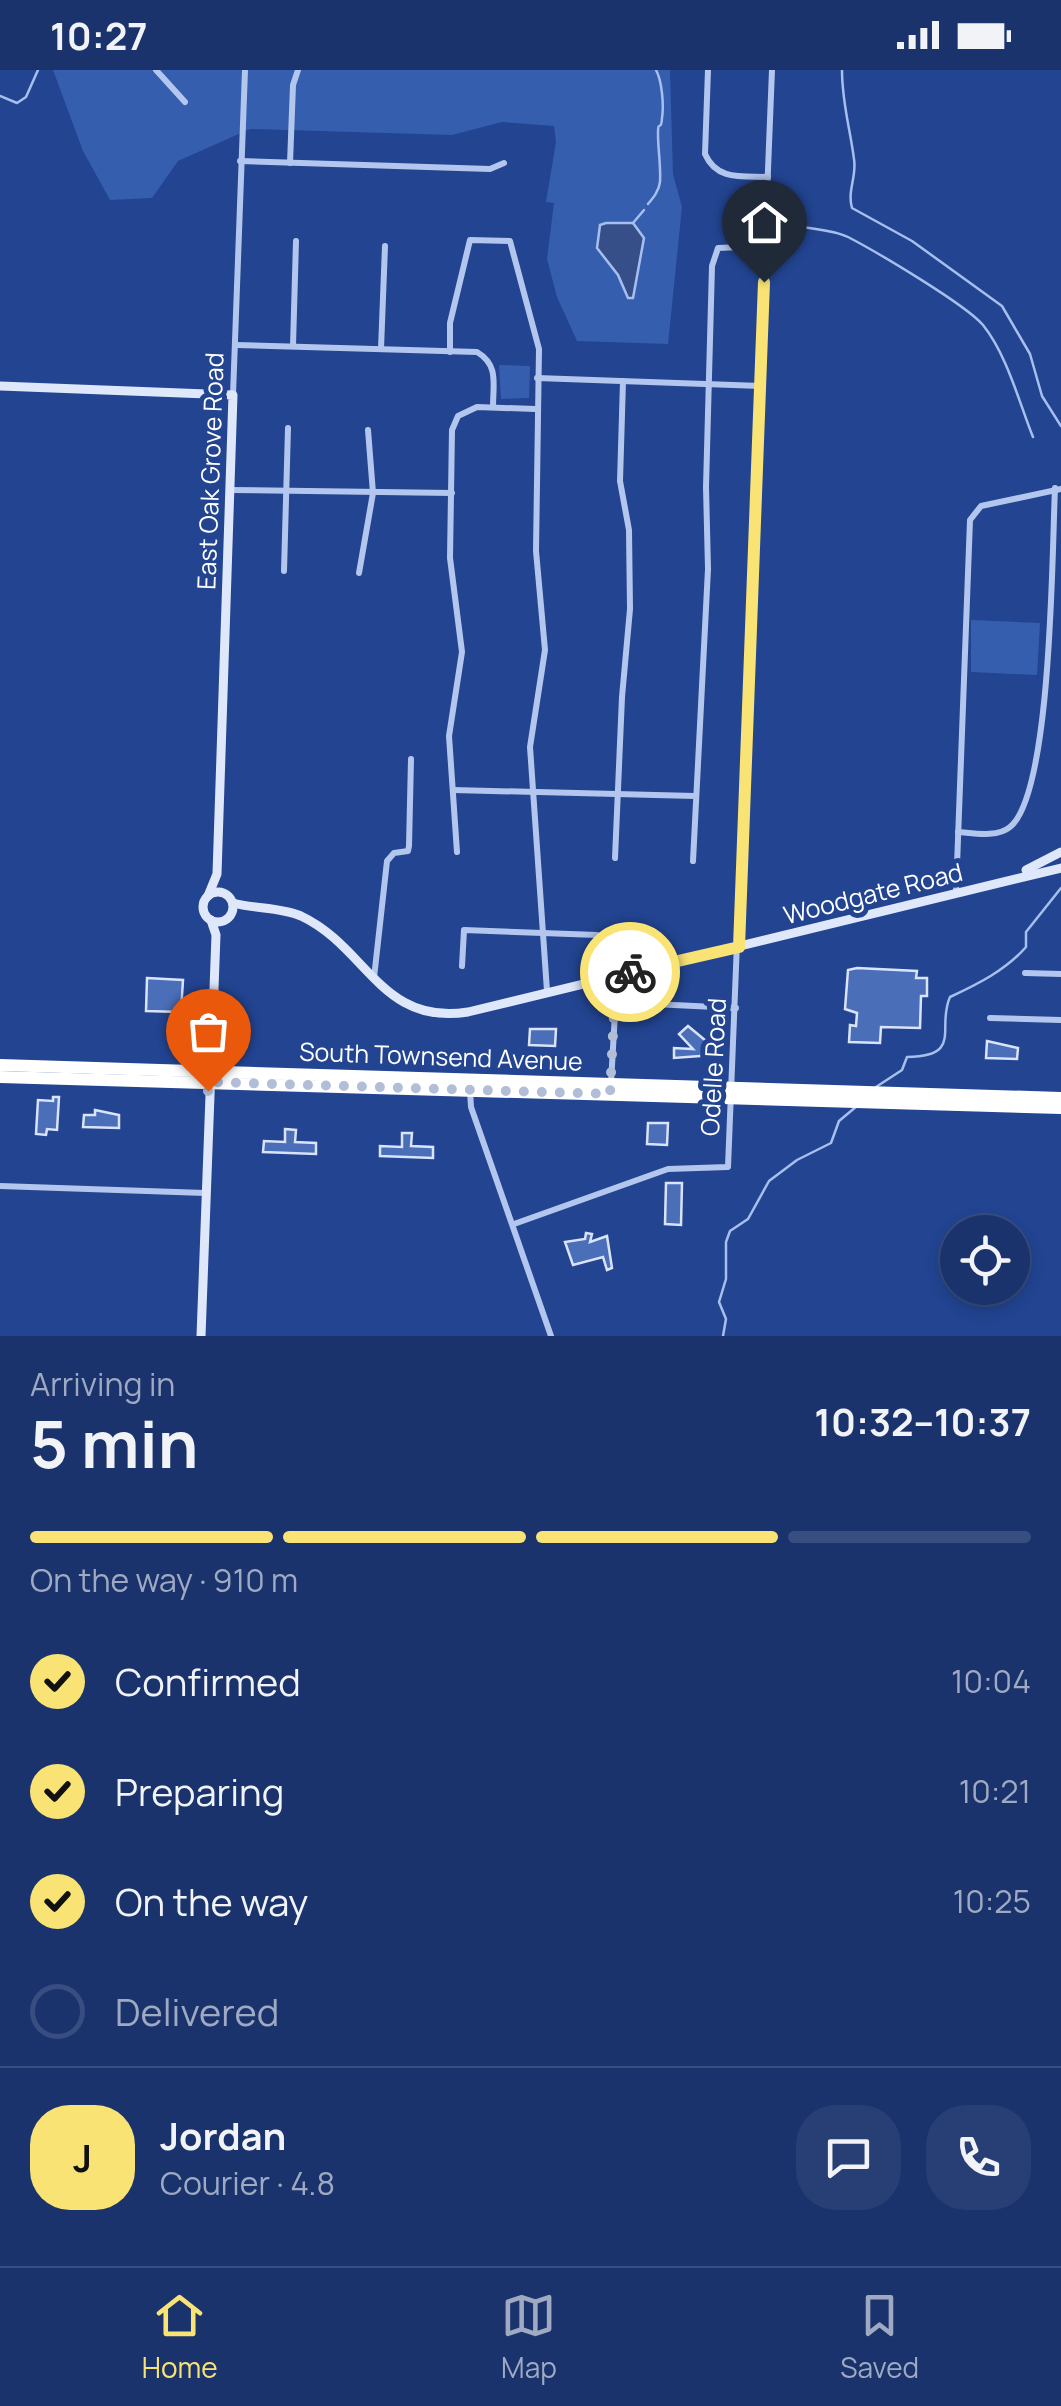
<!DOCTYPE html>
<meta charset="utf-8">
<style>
body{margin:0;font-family:Manrope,sans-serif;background:#273f75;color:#f1f3f6;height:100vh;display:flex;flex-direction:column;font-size:38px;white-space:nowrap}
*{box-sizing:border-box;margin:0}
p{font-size:32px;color:#9faac2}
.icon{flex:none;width:55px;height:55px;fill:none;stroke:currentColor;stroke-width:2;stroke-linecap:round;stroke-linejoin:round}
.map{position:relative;height:1266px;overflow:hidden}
.panel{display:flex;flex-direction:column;background:#1a336d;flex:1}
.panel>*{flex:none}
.controls{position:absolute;left:940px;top:1145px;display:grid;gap:20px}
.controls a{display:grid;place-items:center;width:90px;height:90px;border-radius:50%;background:#1a336d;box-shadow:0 5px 15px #0003,0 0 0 2px #384e80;font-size:50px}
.pin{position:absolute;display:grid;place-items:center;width:85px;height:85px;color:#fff;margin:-102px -42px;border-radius:50% 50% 50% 0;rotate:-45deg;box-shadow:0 0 10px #0007}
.pin .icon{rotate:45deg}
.courier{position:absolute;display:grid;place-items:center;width:100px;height:100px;margin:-50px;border:8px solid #f9e375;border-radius:50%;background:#fff;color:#222;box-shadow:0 2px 12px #0007}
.overview em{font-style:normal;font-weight:700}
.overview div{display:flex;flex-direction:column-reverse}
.overview{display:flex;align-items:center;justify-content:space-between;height:170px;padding:0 30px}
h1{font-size:65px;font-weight:700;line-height:75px}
.bar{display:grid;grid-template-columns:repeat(4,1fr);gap:15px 10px;align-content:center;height:120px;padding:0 30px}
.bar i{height:12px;border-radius:8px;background:#384e80}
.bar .active{background:#f9e375}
.bar p{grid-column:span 4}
.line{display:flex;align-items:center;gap:25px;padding:0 30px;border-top:2px solid #384e80}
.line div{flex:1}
.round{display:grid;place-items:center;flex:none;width:105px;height:105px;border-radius:40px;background:#273f75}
ol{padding:0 30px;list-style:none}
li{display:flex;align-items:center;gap:30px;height:110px}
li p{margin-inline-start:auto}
li .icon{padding:10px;border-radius:50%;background:#f9e375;color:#111;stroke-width:4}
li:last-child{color:#9faac2}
li i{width:55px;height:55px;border:5px solid #384e80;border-radius:50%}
.status{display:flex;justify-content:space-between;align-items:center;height:70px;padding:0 50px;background:#1a336d;direction:ltr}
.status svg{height:28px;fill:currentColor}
.menu{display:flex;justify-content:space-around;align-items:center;height:140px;border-top:2px solid #384e80;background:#1a336d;font-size:28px;color:#9faac2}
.menu a{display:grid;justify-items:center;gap:5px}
.menu .active{color:#f9e375}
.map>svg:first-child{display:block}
</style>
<div class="status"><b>10:27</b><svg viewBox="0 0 49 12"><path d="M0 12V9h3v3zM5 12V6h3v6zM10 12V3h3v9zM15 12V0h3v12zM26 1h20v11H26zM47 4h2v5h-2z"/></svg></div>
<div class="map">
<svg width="1061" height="1266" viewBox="0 0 1061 1266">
<rect width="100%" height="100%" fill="#224491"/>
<g fill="#365eae">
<polygon points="53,0 670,0 673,104 682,137 668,274 577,271 557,227 547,189 554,133 546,132 556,72 554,56 502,52 452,65 250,59 178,91 152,128 110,130 83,81"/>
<polygon points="499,295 530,296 529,328 501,329"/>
<polygon points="971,550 1040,553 1037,605 971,602"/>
</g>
<polygon fill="#364f88" stroke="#a7bfee" stroke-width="2.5" points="606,153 633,153 644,168 633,228 628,228 618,205 597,178 600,155"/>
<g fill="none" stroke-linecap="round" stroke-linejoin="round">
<g stroke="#a7bfee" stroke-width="2.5">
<path d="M842 0C842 33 850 58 854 89 857 106 847 121 852 138L912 171 1002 236 1030 284 1042 326 1061 356"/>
<polyline points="0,26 17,33 26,27 38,0"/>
<path d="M648 134C653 128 659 121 660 112 661 96 658 80 658 64 658 48 661 63 662 48 664 35 662 11 656 0"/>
<path d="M775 148C789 160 826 156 848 167 875 181 965 234 983 255 1007 285 1019 332 1033 367"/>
<polyline points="633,153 644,140"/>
<path d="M876 1017 902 1000 907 987C964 986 936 958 950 927 978 914 1006 900 1026 877V862L1061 818"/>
<polyline points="723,1266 726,1249 719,1232 726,1209 726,1172 730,1161 748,1149 769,1111 797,1090 831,1073 839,1051 857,1036"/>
</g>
</g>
<g fill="#4b6eb8" stroke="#d9e3f9" stroke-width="2.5">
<polygon points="857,898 917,901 916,908 927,908 927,926 921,926 920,958 881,957 880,973 849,972 850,955 856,956 857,943 845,939 848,900"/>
<polygon points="147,908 183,910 181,942 146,941"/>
<polygon points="688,956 711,975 700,986 674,988 674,978 693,979 679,964"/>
<polygon points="530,959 556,959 555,976 529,975"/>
<polygon points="987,971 1018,978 1017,989 986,988"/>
<polygon points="53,1027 59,1027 57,1060 47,1059 46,1065 36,1064 38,1030 53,1031"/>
<polygon points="95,1040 119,1045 119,1058 83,1057 84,1045 95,1045"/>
<polygon points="648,1053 668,1053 667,1075 647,1074"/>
<polygon points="285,1059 296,1060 295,1072 316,1073 316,1084 263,1082 264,1071 285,1072"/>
<polygon points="402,1063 412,1063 411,1076 433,1077 433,1088 380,1086 380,1076 402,1077"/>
<polygon points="666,1113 682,1113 681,1155 665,1154"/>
<polygon points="586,1163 592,1164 590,1172 607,1166 612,1198 607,1200 603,1187 573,1195 565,1172 585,1169"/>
</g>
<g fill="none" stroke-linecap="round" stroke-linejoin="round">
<g stroke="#b3c6ed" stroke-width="6">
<polyline points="156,0 185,32"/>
<path d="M708 0 705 84C717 111 742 106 768 107"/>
<polyline points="240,91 490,99 504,93"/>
<polyline points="290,93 293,15 298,0"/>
<path d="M235 275 477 282C499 295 493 314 493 337"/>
<polyline points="293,276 296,171"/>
<polyline points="381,279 385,176"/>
<polyline points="450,282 450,253 470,170 510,171 539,279 536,481 545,580 530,677 547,921"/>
<polyline points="537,308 761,316"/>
<polyline points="233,325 245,0"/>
<polyline points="230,420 452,423"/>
<polyline points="284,501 288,358"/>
<polyline points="359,503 373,423 368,360"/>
<polyline points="453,720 695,726"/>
<path d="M958 762C973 763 997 768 1010 757 1052 723 1052 481 1055 418"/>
<polyline points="457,782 449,666 462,582 450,488 452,360 458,346 477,337 535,339"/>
<polyline points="615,788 622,627 630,539 629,460 620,411 623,311"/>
<polyline points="693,791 708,499 706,417 712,196 718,178 766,176"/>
<polyline points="956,822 970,450 981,436 1061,419"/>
<polyline points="462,896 464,860 597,865"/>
<polyline points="1025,903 1061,904"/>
<polyline points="374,908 387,791 394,783 408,781 409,776 411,689"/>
<polyline points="605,909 615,943 611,1013"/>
<polyline points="615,943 653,934 736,938"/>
<polyline points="990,948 1061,950"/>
<polyline points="470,1021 471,1037 551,1266"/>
<polyline points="0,1116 205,1123"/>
<polyline points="514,1154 668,1099 728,1097 772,0"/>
</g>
<g stroke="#dfe7fa" stroke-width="9">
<polyline points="0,316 233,325 217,804 208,826"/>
<polyline points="1026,800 1061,782"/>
<circle cx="218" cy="837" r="15"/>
<path d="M233 833C255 839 280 837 301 846 367 877 381 956 468 942L1061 798"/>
<polyline points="201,1266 216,865 211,850"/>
</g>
<g stroke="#fff" stroke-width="12">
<polyline points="0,995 1061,1028"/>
<polyline points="0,1007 1061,1038"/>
</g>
</g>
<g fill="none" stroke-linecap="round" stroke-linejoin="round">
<polyline stroke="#b2bed8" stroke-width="10" stroke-dasharray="0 18" points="208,1021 209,1012 610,1024 614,943 605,909 630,902"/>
<polyline stroke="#f9e375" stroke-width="12" points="630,902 739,877 764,212"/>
</g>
<g text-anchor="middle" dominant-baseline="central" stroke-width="10" stroke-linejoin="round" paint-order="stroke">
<g font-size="25" fill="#fff" stroke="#224491">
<text transform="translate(210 401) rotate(-88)">East Oak Grove Road</text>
<text transform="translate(873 823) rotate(-14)">Woodgate Road</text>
<text transform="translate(441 986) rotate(2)">South Townsend Avenue</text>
<text transform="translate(713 997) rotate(-87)">Odelle Road</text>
</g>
</g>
</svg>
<div class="controls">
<a><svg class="icon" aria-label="locate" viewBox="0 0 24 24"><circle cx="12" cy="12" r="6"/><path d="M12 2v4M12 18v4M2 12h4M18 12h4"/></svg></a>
</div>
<div class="pin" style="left:208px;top:1021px;background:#ea580c"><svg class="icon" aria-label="bag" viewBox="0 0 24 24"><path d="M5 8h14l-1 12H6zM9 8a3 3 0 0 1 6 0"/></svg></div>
<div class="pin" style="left:764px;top:212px;background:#1f2937"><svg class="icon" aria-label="home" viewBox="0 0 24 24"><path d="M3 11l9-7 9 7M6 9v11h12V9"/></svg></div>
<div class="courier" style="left:630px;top:902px"><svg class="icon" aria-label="bike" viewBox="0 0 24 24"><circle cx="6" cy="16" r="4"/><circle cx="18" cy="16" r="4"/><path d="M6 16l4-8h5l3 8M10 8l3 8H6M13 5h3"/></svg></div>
</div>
<section class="panel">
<div class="overview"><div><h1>5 min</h1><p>Arriving in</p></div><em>10:32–10:37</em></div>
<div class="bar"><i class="active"></i><i class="active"></i><i class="active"></i><i></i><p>On the way · 910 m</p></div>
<ol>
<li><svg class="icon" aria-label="check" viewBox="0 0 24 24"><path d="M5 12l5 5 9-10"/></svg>Confirmed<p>10:04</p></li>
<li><svg class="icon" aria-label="check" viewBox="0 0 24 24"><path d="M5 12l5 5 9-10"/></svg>Preparing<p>10:21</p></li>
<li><svg class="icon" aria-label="check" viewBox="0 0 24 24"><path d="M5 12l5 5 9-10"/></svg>On the way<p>10:25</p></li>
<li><i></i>Delivered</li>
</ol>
<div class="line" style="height:180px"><b class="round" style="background:#f9e375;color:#111">J</b><div><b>Jordan</b><p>Courier · 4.8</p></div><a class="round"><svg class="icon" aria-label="chat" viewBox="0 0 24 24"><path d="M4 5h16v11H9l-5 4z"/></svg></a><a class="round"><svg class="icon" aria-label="phone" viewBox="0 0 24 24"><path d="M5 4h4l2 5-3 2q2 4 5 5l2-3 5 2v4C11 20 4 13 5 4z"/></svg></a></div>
</section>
<nav class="menu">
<a class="active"><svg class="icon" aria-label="home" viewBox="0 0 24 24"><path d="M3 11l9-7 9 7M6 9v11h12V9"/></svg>Home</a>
<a><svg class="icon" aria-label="map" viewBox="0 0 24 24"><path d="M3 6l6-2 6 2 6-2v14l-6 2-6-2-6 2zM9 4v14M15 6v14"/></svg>Map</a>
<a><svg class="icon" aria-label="saved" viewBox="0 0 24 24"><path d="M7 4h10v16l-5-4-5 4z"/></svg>Saved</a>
</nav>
